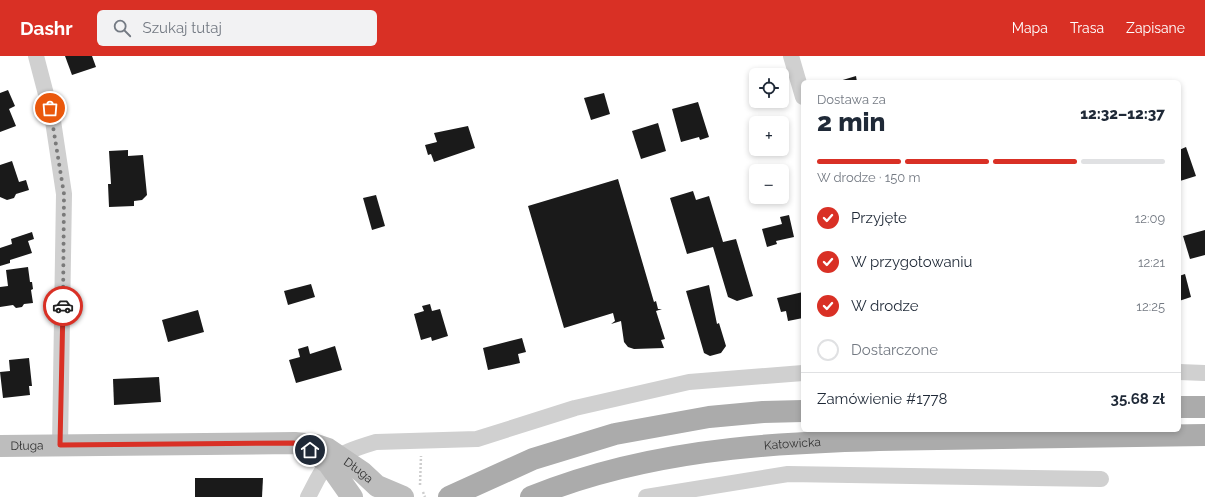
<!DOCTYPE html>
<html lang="pl">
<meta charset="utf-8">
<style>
body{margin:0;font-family:Raleway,sans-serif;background:#f2f2f3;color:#1f2937;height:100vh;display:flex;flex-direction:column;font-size:15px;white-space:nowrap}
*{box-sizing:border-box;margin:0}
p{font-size:13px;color:#747a83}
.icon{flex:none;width:22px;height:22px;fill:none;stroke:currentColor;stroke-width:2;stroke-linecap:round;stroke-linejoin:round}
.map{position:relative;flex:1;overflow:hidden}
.side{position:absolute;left:801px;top:24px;width:380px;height:352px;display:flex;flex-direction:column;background:#fff;border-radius:6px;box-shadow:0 2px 6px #0003}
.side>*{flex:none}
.tools{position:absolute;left:749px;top:12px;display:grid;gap:8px}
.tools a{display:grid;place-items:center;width:40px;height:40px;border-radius:6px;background:#fff;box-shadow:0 2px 6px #0003;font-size:20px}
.pin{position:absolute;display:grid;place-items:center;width:34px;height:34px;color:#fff;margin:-17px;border:2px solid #fff;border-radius:50%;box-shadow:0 1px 4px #0007}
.courier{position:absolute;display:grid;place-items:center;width:40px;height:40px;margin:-20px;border:3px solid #d93025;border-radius:50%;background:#fff;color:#222;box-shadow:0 1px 5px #0007}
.head em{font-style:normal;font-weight:800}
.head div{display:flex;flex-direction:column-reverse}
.head{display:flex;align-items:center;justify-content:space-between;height:68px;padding:0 16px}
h1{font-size:26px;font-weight:800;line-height:30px}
.bar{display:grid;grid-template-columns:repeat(4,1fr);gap:6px 4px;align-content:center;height:48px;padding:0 16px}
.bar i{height:5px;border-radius:3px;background:#e0e1e3}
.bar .selected{background:#d93025}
.bar p{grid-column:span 4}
.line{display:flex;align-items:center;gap:10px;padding:0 16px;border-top:1px solid #e0e1e3}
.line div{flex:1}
ol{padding:0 16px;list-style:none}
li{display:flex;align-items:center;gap:12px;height:44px}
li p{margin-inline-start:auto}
li .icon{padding:4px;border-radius:50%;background:#d93025;color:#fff;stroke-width:4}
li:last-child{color:#747a83}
li i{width:22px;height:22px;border:2px solid #e0e1e3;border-radius:50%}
header{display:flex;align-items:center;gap:24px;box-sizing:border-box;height:56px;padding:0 20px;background:#d93025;color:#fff}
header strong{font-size:19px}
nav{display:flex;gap:22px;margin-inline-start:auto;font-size:14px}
.search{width:280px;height:36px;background:#f2f2f3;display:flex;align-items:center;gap:10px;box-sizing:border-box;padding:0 14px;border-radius:6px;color:#747a83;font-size:15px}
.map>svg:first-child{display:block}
</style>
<header>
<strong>Dashr</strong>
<div class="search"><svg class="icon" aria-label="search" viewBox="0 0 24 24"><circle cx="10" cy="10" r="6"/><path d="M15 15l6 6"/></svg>Szukaj tutaj</div>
<nav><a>Mapa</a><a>Trasa</a><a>Zapisane</a></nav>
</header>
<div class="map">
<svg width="1205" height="441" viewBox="0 0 1205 441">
<rect width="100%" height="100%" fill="#fff"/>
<g fill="#1a1a1a">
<polygon points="65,0 92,0 96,11 72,19"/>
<polygon points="856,20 857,26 836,26"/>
<polygon points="8,34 15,50 9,53 16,70 0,76 0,37"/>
<polygon points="604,37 610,58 591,64 584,42"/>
<polygon points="698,46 709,81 700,84 699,81 681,86 672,53"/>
<polygon points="658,67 666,95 641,103 632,75"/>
<polygon points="468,70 475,92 434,106 431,98 428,99 425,89 437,86 434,77"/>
<polygon points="1186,91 1196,120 1180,125 1179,94"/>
<polygon points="128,94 128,100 143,99 147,139 142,144 134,145 134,150 109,151 108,128 111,128 109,95"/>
<polygon points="12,105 19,126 26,124 29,134 16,138 14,142 7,144 0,141 0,109"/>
<polygon points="618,123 654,246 656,245 658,253 662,253 656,255 665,283 661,284 664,292 634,293 628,291 624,286 621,265 611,268 615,265 613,257 564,272 528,150"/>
<polygon points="693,135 696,144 709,140 723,186 736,183 753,240 737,245 728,241 713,191 687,198 670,142"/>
<polygon points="376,139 385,170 372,174 363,142"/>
<polygon points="789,159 794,181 776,185 777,188 767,191 762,173 782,168 780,161"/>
<polygon points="1205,174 1205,199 1190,203 1183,180"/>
<polygon points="32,176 34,183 28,185 32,197 10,204 10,207 0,210 0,192 12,188 11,183"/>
<polygon points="28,211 30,226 32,226 33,233 31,234 33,247 24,248 22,251 16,252 13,249 0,251 0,231 8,230 6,214"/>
<polygon points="1185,218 1191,241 1179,245 1179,220"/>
<polygon points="311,228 315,241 288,249 284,235"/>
<polygon points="709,229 717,268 719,267 726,290 721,297 710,300 704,297 686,235"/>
<polygon points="803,236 803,262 788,265 786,255 781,256 777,242"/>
<polygon points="430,248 432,255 440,253 448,280 432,285 431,281 421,284 414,258 424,255 422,250"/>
<polygon points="198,254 204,276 168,286 162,264"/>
<polygon points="522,282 526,296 518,298 520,307 488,314 483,292"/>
<polygon points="308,290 310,298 335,290 342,314 296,327 289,304 300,301 298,293"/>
<polygon points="29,302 32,330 29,330 30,339 3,342 0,316 10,315 9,304"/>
<polygon points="159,321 161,346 114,349 113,323"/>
<polygon points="195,422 263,422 262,441 195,441"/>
</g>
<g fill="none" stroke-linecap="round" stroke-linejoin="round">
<g stroke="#cdcdcd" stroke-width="2.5" stroke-dasharray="2 2" stroke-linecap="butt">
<polyline points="420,429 421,400"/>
<polyline points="423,436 425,441"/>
</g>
<g stroke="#d0d0d0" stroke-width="16">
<polyline points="36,0 53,65 64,138 60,389"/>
<polyline points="791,0 803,41"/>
<polyline points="1179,316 1205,317"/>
<path d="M308 441C314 430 319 418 327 408 336 398 363 390 376 386L477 383 575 352 689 326 803 317"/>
<polyline points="646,441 788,418 1101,423"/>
</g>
<g stroke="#bdbdbd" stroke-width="22">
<path id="s1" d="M0 390 295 387 316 389 328 393 362 416 377 430 403 441"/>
<polyline points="310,394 328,407 352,441"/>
</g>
<g stroke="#ababab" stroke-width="22">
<polyline points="1179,351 1205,351"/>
<polyline points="449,441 533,403 615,378 709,361 763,356 803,355"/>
<path id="s2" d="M531 441C660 388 801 385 938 383 1027 381 1116 380 1205 379"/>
</g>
</g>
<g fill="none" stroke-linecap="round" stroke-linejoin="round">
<polyline stroke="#7a7a7a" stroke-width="4" stroke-dasharray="0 7.2" points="50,52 64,138 63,250"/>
<polyline stroke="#d93025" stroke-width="5" points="63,250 60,389 294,387 310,394"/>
</g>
<g text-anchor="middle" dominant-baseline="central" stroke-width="4" stroke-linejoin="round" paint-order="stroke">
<g font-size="12" fill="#333" stroke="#fff">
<text stroke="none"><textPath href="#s2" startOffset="268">Katowicka</textPath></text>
<text stroke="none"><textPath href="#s1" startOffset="27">Długa</textPath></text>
<text stroke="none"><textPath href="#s1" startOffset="366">Długa</textPath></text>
</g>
</g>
</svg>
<div class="tools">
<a><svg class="icon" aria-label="locate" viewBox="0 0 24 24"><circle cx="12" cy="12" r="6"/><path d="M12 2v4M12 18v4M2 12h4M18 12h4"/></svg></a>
<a>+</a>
<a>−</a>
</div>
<div class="pin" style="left:50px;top:52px;background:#ea580c"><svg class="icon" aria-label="bag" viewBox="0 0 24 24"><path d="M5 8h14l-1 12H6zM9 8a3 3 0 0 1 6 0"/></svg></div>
<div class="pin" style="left:310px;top:394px;background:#1f2937"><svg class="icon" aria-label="home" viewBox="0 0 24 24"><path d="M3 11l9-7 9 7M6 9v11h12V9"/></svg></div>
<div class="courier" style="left:63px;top:250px"><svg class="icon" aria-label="car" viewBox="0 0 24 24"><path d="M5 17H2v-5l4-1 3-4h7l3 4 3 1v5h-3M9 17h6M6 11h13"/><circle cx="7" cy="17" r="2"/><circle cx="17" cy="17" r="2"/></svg></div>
<section class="side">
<div class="head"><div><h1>2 min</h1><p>Dostawa za</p></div><em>12:32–12:37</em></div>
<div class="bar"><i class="selected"></i><i class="selected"></i><i class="selected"></i><i></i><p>W drodze · 150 m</p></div>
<ol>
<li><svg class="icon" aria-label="check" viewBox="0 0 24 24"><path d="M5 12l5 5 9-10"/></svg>Przyjęte<p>12:09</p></li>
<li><svg class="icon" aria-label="check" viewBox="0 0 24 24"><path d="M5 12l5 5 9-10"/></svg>W przygotowaniu<p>12:21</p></li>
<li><svg class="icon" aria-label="check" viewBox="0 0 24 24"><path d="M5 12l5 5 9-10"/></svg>W drodze<p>12:25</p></li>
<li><i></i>Dostarczone</li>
</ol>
<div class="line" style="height:52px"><div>Zamówienie #1778</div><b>35.68 zł</b></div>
</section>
</div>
